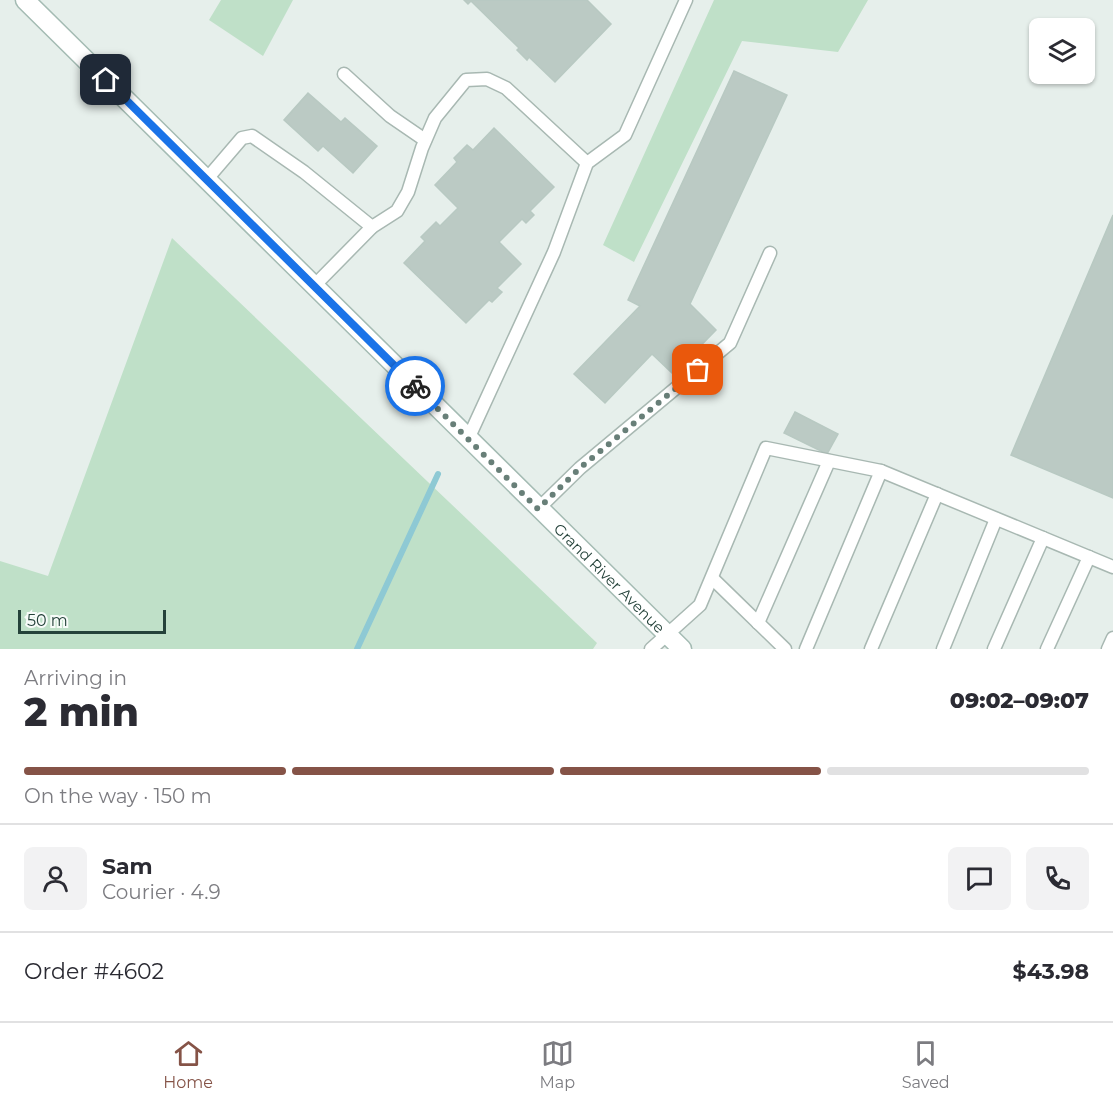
<!DOCTYPE html>
<meta charset="utf-8">
<style>
body{margin:0;font-family:Montserrat,sans-serif;background:#f2f2f3;color:#2b2b33;height:100vh;display:flex;flex-direction:column;font-size:22px;white-space:nowrap}
*{box-sizing:border-box;margin:0}
p{font-size:20px;color:#7c7c81}
.icon{flex:none;width:33px;height:33px;fill:none;stroke:currentColor;stroke-width:2;stroke-linecap:round;stroke-linejoin:round}
.map{position:relative;height:649px;overflow:hidden}
.drawer{display:flex;flex-direction:column;background:#fff;flex:1}
.drawer>*{flex:none}
.controls{position:absolute;left:1029px;top:18px;display:grid;gap:12px}
.controls a{display:grid;place-items:center;width:66px;height:66px;border-radius:9px;background:#fff;box-shadow:0 2px 4px #0004;font-size:30px}
.scale{position:absolute;left:18px;bottom:15px;width:148px;box-sizing:border-box;padding-left:6px;border:3px solid #24423a;border-top:0;font-size:16px;line-height:21px;white-space:nowrap;color:#24423a;-webkit-text-stroke:4px #f7fbf9;paint-order:stroke}
.pin{position:absolute;display:grid;place-items:center;width:51px;height:51px;color:#fff;margin:-26px;border-radius:12px;box-shadow:0 3px 9px #0006}
.courier{position:absolute;display:grid;place-items:center;width:60px;height:60px;margin:-30px;border:4px solid #1a73e8;border-radius:50%;background:#fff;color:#222;box-shadow:0 2px 8px #0007}
.overview em{font-style:normal;font-weight:800}
.overview div{display:flex;flex-direction:column-reverse}
.overview{display:flex;align-items:center;justify-content:space-between;height:102px;padding:0 24px}
h1{font-size:39px;font-weight:800;line-height:45px}
.bar{display:grid;grid-template-columns:repeat(4,1fr);gap:9px 6px;align-content:center;height:72px;padding:0 24px}
.bar i{height:8px;border-radius:4px;background:#e1e1e2}
.bar .active{background:#855347}
.bar p{grid-column:span 4}
.line{display:flex;align-items:center;gap:15px;padding:0 24px;border-top:2px solid #e1e1e2}
.line div{flex:1}
.round{display:grid;place-items:center;flex:none;width:63px;height:63px;border-radius:9px;background:#f2f2f3}
.tabs{display:flex;justify-content:space-around;align-items:center;height:84px;border-top:2px solid #e1e1e2;background:#fff;font-size:16px;color:#7c7c81}
.tabs a{display:grid;justify-items:center;gap:3px}
.tabs .active{color:#855347}
.map>svg:first-child{display:block}
</style>
<div class="map">
<svg width="1113" height="649" viewBox="0 0 1113 649">
<rect width="100%" height="100%" fill="#e6efeb"/>
<g fill="#bfe0c8">
<polygon points="221,0 293,0 263,56 209,20"/>
<polygon points="714,0 868,0 838,52 742,41 634,262 603,245"/>
<polygon points="172,238 597,643 593,649 0,649 0,561 48,576"/>
</g>
<g fill="none" stroke-linecap="round" stroke-linejoin="round">
<polyline stroke="#8ec9d4" stroke-width="6" points="357,649 438,474"/>
</g>
<g fill="#bbcac4" stroke="#b8c9c2" stroke-width="1.5">
<polygon points="464,0 587,0 611,24 555,82 529,57 527,60 517,50 519,48 471,1 468,4"/>
<polygon points="734,71 787,95 690,304 716,330 673,374 652,354 605,403 574,374 640,306 628,300"/>
<polygon points="308,93 341,122 345,118 377,146 353,173 323,146 318,151 284,120"/>
<polygon points="494,128 554,187 530,211 534,215 526,223 522,219 499,242 521,264 497,288 502,292 492,302 489,300 466,323 404,263 425,241 421,237 436,222 440,226 458,208 435,185 457,162 454,158 467,145 473,150"/>
<polygon points="1113,215 1113,498 1011,455"/>
<polygon points="795,412 838,434 827,454 784,433"/>
</g>
<g fill="none" stroke-linecap="round" stroke-linejoin="round">
<g stroke="#a8b8b2" stroke-width="15">
<g id="service">
<polyline points="344,74 390,116 425,140"/>
<polyline points="206,180 242,138 252,136 304,172 372,227"/>
<polyline points="314,286 372,227 397,211 408,192 422,148 435,118 466,80 487,79 506,88 587,163"/>
<polyline points="468,439 554,252 587,163 625,135 686,0"/>
<polyline points="538,509 580,468 730,343 770,253"/>
<polyline points="712,578 785,649"/>
<polyline points="758,623 829,461"/>
<polyline points="651,649 700,605 766,448 881,471 1113,567"/>
<polyline points="806,649 881,471"/>
<polyline points="871,649 937,494"/>
<polyline points="943,649 996,519"/>
<polyline points="994,649 1043,538"/>
<polyline points="1047,649 1089,557"/>
<polyline points="1108,649 1113,638"/>
</g>
</g>
<g stroke="#a4bbb3" stroke-width="21">
<g id="secondary">
<path id="s1" d="M25 0 682 649"/>
</g>
</g>
<use href="#service" stroke="#fff" stroke-width="12"/>
<use href="#secondary" stroke="#fff" stroke-width="18"/>
</g>
<g fill="none" stroke-linecap="round" stroke-linejoin="round">
<polyline stroke="#687f78" stroke-width="6" stroke-dasharray="0 10.8" points="415,386 538,509 580,468 698,370"/>
<polyline stroke="#1a73e8" stroke-width="8" points="106,80 415,386"/>
</g>
<g text-anchor="middle" dominant-baseline="central" stroke-width="4.5" stroke-linejoin="round" paint-order="stroke">
<g font-size="15" fill="#24423a" stroke="#f7fbf9">
<text stroke="none"><textPath href="#s1" startOffset="822">Grand River Avenue</textPath></text>
</g>
</g>
</svg>
<div class="controls">
<a><svg class="icon" aria-label="layers" viewBox="0 0 24 24"><path d="M12 4l9 5-9 5-9-5zM3 14l9 5 9-5"/></svg></a>
</div>
<div class="scale">50 m</div>
<div class="pin" style="left:698px;top:370px;background:#ea580c"><svg class="icon" aria-label="bag" viewBox="0 0 24 24"><path d="M5 8h14l-1 12H6zM9 8a3 3 0 0 1 6 0"/></svg></div>
<div class="pin" style="left:106px;top:80px;background:#1f2937"><svg class="icon" aria-label="home" viewBox="0 0 24 24"><path d="M3 11l9-7 9 7M6 9v11h12V9"/></svg></div>
<div class="courier" style="left:415px;top:386px"><svg class="icon" aria-label="bike" viewBox="0 0 24 24"><circle cx="6" cy="16" r="4"/><circle cx="18" cy="16" r="4"/><path d="M6 16l4-8h5l3 8M10 8l3 8H6M13 5h3"/></svg></div>
</div>
<section class="drawer">
<div class="overview"><div><h1>2 min</h1><p>Arriving in</p></div><em>09:02–09:07</em></div>
<div class="bar"><i class="active"></i><i class="active"></i><i class="active"></i><i></i><p>On the way · 150 m</p></div>
<div class="line" style="height:108px"><a class="round"><svg class="icon" aria-label="person" viewBox="0 0 24 24"><circle cx="12" cy="8" r="4"/><path d="M4 21q1-7 8-7t8 7"/></svg></a><div><b>Sam</b><p>Courier · 4.9</p></div><a class="round"><svg class="icon" aria-label="chat" viewBox="0 0 24 24"><path d="M4 5h16v11H9l-5 4z"/></svg></a><a class="round"><svg class="icon" aria-label="phone" viewBox="0 0 24 24"><path d="M5 4h4l2 5-3 2q2 4 5 5l2-3 5 2v4C11 20 4 13 5 4z"/></svg></a></div>
<div class="line" style="height:78px"><div>Order #4602</div><b>$43.98</b></div>
</section>
<nav class="tabs">
<a class="active"><svg class="icon" aria-label="home" viewBox="0 0 24 24"><path d="M3 11l9-7 9 7M6 9v11h12V9"/></svg>Home</a>
<a><svg class="icon" aria-label="map" viewBox="0 0 24 24"><path d="M3 6l6-2 6 2 6-2v14l-6 2-6-2-6 2zM9 4v14M15 6v14"/></svg>Map</a>
<a><svg class="icon" aria-label="saved" viewBox="0 0 24 24"><path d="M7 4h10v16l-5-4-5 4z"/></svg>Saved</a>
</nav>
